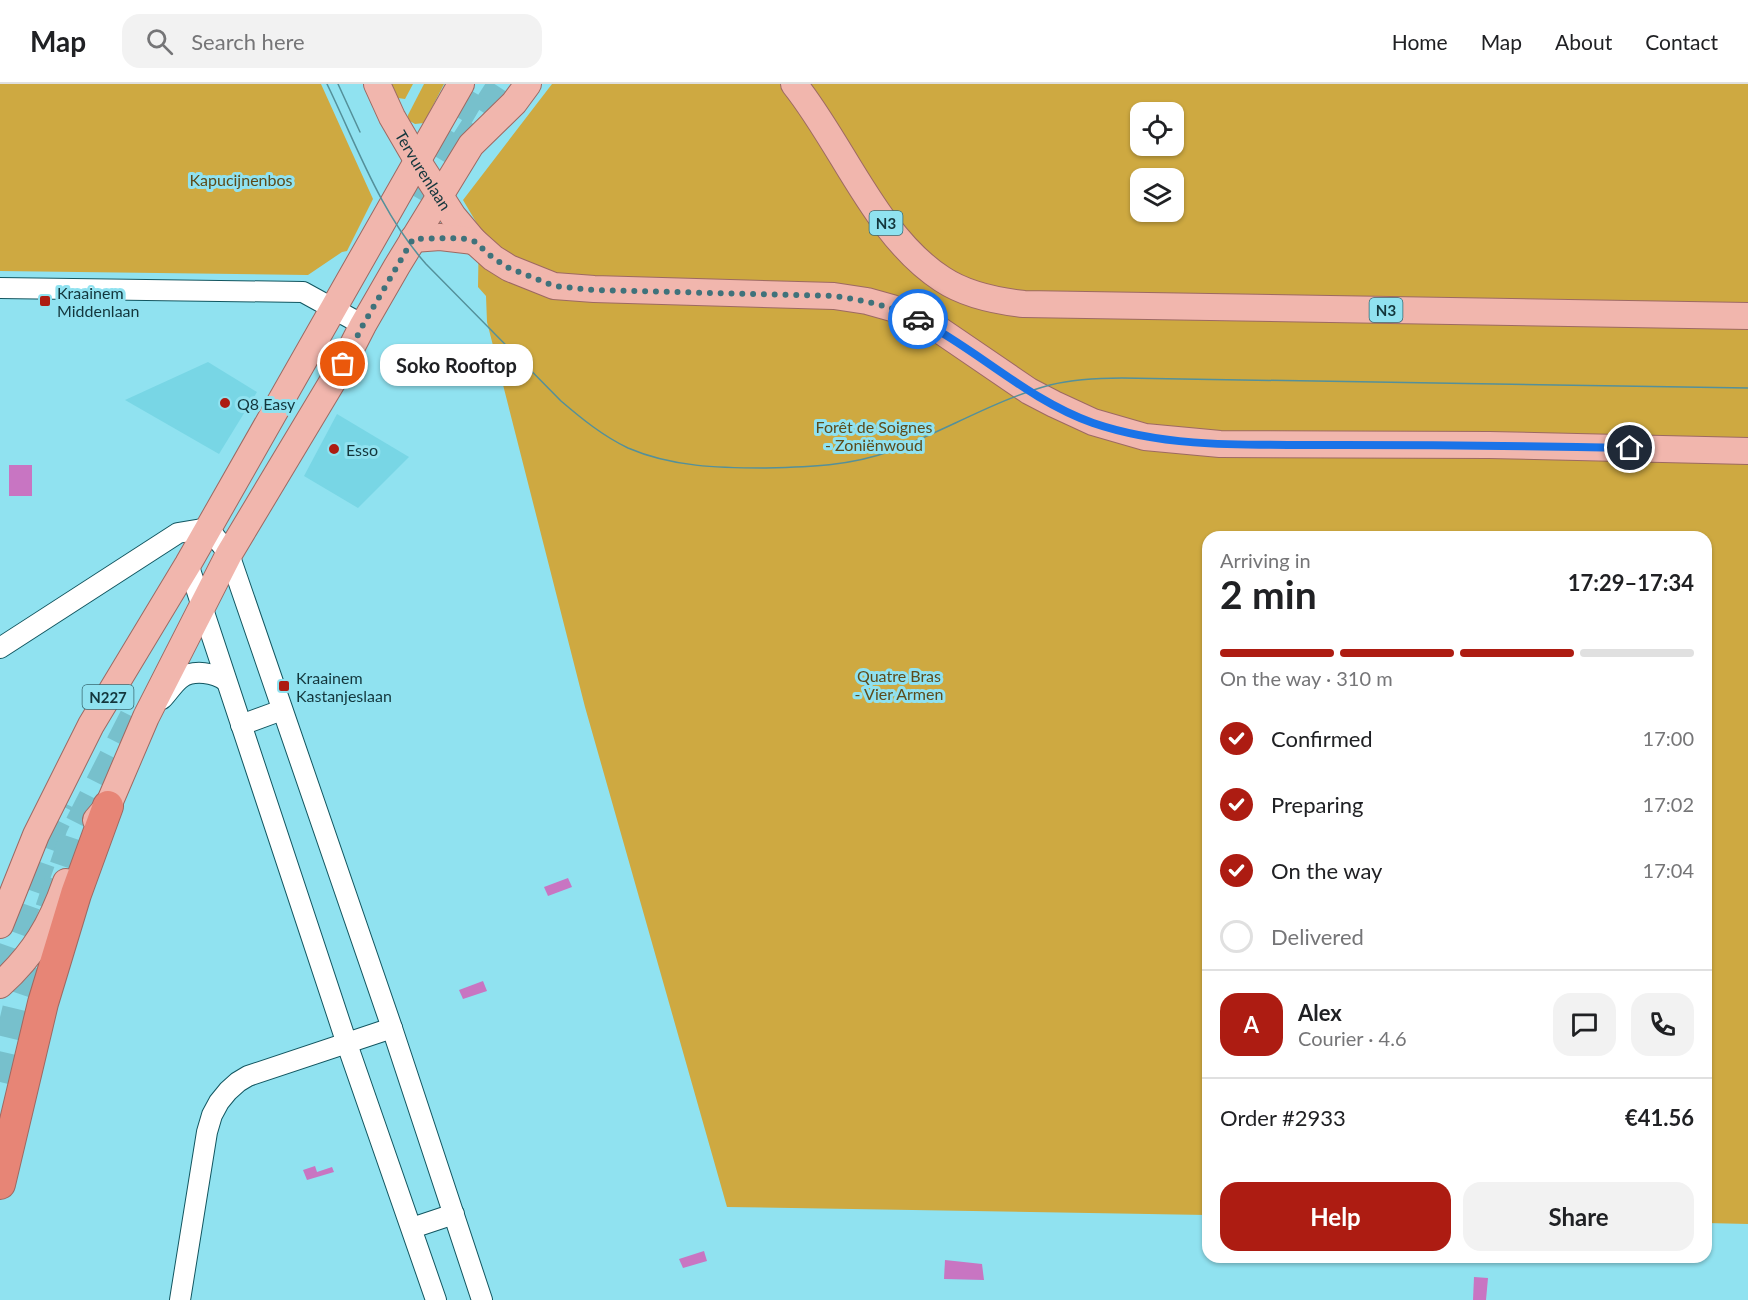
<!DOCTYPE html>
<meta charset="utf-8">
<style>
body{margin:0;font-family:Lato,sans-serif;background:#f2f2f2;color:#202124;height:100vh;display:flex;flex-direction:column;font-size:22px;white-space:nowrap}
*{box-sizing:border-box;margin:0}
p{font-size:20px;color:#757577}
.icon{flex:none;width:33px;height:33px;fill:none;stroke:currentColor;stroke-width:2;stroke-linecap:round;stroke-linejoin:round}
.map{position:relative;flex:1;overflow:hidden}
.sheet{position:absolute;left:1202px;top:447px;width:510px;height:732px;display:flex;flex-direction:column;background:#fff;border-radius:18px;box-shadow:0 2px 4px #0004}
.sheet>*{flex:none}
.buttons{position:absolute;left:1130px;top:18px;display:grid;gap:12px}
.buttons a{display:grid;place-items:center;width:54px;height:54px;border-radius:12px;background:#fff;box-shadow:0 2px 4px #0004;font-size:30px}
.pin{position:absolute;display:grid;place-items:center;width:51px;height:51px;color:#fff;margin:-26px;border:3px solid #fff;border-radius:50%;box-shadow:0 2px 6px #0007}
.courier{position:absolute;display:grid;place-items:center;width:60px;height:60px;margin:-30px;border:4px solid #1a73e8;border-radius:50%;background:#fff;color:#222;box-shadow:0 2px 8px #0007}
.bubble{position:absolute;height:42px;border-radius:18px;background:#fff;box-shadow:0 2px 4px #0004;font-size:20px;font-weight:700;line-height:42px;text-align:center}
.headline em{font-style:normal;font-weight:700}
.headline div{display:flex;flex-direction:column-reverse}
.headline{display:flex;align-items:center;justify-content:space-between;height:102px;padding:0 18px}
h1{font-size:39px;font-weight:700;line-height:45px}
.bar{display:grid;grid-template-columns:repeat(4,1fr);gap:9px 6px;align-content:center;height:72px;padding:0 18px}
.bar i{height:8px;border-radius:4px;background:#e0e0e0}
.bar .on{background:#ad1c12}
.bar p{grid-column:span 4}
.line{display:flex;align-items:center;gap:15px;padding:0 18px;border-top:2px solid #e0e0e0}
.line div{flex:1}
.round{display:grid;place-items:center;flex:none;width:63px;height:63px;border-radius:18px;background:#f2f2f2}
ol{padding:0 18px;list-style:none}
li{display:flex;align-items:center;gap:18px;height:66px}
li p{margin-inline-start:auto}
li .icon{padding:6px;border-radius:50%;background:#ad1c12;color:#fff;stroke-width:4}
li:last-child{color:#757577}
li i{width:33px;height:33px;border:3px solid #e0e0e0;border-radius:50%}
.cta{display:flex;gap:12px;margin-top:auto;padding:12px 18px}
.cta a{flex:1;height:69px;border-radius:18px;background:#ad1c12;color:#fff;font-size:24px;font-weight:700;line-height:69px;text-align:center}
.cta a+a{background:#f2f2f2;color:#202124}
header{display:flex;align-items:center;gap:36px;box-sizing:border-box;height:84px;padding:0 30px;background:#fff;border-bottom:2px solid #e0e0e0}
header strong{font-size:28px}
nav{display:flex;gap:33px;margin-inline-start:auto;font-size:21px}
.search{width:420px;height:54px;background:#f2f2f2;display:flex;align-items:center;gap:15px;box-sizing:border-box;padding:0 21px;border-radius:18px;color:#757577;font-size:22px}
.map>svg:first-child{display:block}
</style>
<header>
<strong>Map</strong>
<div class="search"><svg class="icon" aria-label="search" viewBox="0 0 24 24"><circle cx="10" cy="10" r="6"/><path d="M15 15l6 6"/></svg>Search here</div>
<nav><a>Home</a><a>Map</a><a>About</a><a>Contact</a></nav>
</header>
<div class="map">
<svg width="1748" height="1216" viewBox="0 0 1748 1216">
<rect width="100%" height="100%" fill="#90e2f0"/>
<g fill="#78d6e5">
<polygon points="208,278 257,308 219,370 125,316"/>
<polygon points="337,330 409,373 358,424 304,392"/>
</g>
<g fill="#cea941" fill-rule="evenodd">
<polygon points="0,0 321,0 373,115 347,167 342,168 308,191 0,187"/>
<polygon points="392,0 413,0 405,15 398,14"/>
<polygon points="424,0 444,0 424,39 415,40 408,36 408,31"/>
<path d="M552 0H1748V1140L1706 1139V453H1208L1207 1131 727 1123 585 623 487 238 486 212 478 203 479 143 463 116ZM1140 28H1173V62H1140ZM1140 94H1173V128H1140Z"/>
</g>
<g fill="#c875c2">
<rect x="9" y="381" width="23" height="31"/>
<polygon points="568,794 572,803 548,812 544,803"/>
<polygon points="483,897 487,907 463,915 459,906"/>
<polygon points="315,1082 317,1088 332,1083 334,1088 307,1096 303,1086"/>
<polygon points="704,1167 707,1177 683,1184 679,1175"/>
<polygon points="945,1176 982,1180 984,1196 944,1195"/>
<polygon points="1474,1193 1488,1194 1486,1216 1473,1216"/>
</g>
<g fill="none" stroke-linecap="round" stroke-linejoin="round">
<g stroke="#77c0cc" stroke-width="30" stroke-dasharray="30 15" stroke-linecap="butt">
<polyline points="460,67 503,0"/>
<polyline points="412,111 477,0"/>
<polyline points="0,891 53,742 64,719"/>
<polyline points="0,998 19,918 76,748 141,620"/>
</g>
<g stroke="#125660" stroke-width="22">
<g id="minor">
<polyline points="0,204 303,208 363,241"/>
<polyline points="188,480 347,960 436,1216"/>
<polyline points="0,564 178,449 208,444 229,470 392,944 482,1216"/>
<path d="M162 615C168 609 174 599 181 594 194 585 215 589 226 597"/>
<polyline points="241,641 282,626"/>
<polyline points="412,1144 454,1130"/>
<polyline points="180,1216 207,1048 212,1031 219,1018 228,1007 238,998 248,992 392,944"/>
</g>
</g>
<g stroke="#9d6962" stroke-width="28">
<g id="major">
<path id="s1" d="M377 0 392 33 417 76 453 132 474 157 493 174 509 184 554 202 594 205 834 212 867 217 892 224 915 234 941 247 1029 307 1054 320 1093 338 1145 353 1220 360 1489 361 1748 367"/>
<path d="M794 0C843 61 876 152 942 195 966 211 996 217 1024 220L1748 232"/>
<polyline points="413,155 440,153 474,157"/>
<polyline points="96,736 108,722 146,633 229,470 343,280 363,241 397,182 471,61 514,19 528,0"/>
<polyline points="0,841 36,751 91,641 188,480 461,0"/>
<path d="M0 901C34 870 51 841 66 798"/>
</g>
</g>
<g stroke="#9d6962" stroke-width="32">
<polyline id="highway" points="0,1100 43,919 76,810 108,722"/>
</g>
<use href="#minor" stroke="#fff" stroke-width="20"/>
<use href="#major" stroke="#f1b6ad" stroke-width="26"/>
<use href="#highway" stroke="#e78576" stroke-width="30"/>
<g stroke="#54909a" stroke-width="1.5">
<path d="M327 0C357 62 380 128 426 180L561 317C582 335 603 352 628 364 672 383 719 384 766 384 809 383 850 382 891 367 945 347 995 316 1050 301 1074 295 1098 294 1122 294L1748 304"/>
<polyline points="338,0 360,48"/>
</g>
</g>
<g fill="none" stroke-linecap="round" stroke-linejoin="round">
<path stroke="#3f727b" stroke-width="6" stroke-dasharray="0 10.8" d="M343 280 363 241 413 155 460 154 474 157 493 174 509 184 554 202 594 206 834 212C863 216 891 222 918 235"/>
<path stroke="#1a73e8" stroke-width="8" d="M918 235C978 266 1028 316 1093 339 1172 366 1258 360 1340 361 1437 361 1534 362 1630 364"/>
</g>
<g fill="#ad1c12" stroke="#90e2f0" stroke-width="2">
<rect x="39" y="211" width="12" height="12" rx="3"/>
<circle cx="225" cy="319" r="6"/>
<circle cx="334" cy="365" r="6"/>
<rect x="278" y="596" width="12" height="12" rx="3"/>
</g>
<g text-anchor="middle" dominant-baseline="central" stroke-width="6" stroke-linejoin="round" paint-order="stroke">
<g fill="#90e2f0" stroke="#386a72" stroke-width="1.5">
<rect x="869.5" y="127" width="33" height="24" rx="4.5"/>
<rect x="1369.5" y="214" width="33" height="24" rx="4.5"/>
<rect x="82.5" y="601" width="51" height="24" rx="4.5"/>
</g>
<g font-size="15" font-weight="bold" fill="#13363c">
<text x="886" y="139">N3</text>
<text x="1386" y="226">N3</text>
<text x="108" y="613">N227</text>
</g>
<g font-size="16" fill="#13363c" stroke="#90e2f0">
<text stroke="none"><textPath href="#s1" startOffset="98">Tervurenlaan</textPath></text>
</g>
<g font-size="16" fill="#5c4b1b" stroke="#90e2f0">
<text x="241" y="95">Kapucijnenbos</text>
<text x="874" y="342">Forêt de Soignes<tspan x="874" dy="18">- Zoniënwoud</tspan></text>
<text x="899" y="591">Quatre Bras<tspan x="899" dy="18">- Vier Armen</tspan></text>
</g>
<g font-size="16" fill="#13363c" stroke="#90e2f0" text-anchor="start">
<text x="57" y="208">Kraainem<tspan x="57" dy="18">Middenlaan</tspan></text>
<text x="237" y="319">Q8 Easy</text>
<text x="346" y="365">Esso</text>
<text x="296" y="593">Kraainem<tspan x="296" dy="18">Kastanjeslaan</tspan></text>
</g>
</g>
</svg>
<div class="buttons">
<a><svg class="icon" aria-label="locate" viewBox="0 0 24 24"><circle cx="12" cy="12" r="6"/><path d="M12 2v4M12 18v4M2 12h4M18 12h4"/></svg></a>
<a><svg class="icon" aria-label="layers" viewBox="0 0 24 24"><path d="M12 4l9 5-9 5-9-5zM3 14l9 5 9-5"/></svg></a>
</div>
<div class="pin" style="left:343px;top:280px;background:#ea580c"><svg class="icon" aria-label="bag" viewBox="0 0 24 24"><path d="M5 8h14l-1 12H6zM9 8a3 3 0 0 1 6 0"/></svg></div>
<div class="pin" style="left:1630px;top:364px;background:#1f2937"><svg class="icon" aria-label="home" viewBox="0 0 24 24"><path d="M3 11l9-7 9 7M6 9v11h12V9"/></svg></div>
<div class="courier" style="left:918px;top:235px"><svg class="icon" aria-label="car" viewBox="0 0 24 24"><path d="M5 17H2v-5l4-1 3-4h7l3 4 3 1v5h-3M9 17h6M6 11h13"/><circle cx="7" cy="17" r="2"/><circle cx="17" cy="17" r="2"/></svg></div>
<div class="bubble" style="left:380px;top:260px;width:153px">Soko Rooftop</div>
<section class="sheet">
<div class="headline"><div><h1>2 min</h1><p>Arriving in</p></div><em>17:29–17:34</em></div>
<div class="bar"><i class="on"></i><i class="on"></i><i class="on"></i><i></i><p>On the way · 310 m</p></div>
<ol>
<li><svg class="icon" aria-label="check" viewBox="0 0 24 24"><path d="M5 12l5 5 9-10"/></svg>Confirmed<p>17:00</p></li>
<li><svg class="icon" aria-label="check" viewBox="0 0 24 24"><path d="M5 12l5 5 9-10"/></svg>Preparing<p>17:02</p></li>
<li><svg class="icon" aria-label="check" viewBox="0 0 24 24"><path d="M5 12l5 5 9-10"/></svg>On the way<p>17:04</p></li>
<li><i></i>Delivered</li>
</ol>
<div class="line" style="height:108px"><b class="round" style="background:#ad1c12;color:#fff">A</b><div><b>Alex</b><p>Courier · 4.6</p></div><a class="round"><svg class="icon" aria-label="chat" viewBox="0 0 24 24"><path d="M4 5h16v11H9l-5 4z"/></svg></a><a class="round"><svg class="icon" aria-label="phone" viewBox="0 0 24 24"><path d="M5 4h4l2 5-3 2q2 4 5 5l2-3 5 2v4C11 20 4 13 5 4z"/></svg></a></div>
<div class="line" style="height:78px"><div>Order #2933</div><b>€41.56</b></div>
<div class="cta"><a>Help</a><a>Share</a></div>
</section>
</div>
